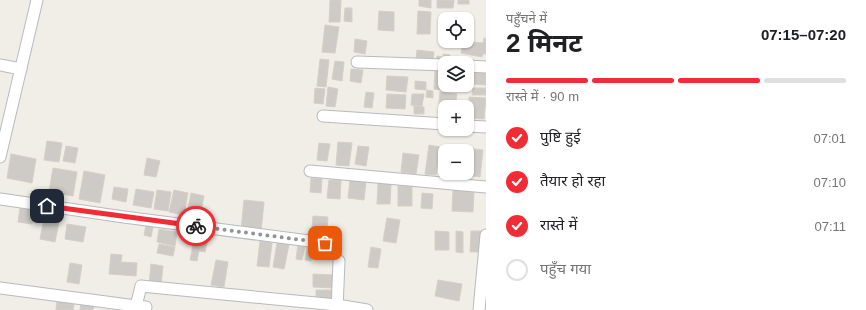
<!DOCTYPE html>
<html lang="hi">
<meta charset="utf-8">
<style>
body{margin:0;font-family:Arial,"Noto Sans Devanagari",sans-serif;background:#f6f6f6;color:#202124;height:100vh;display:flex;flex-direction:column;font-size:15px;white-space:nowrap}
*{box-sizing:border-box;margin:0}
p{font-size:13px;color:#757577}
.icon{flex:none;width:22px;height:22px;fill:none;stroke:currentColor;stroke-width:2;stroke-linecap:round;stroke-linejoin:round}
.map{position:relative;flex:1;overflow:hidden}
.sheet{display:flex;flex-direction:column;background:#fff;width:380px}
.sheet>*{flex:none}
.controls{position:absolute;left:438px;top:12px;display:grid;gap:8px}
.controls a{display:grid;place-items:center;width:36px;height:36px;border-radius:8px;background:#fff;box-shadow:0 1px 3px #0004;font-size:20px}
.pin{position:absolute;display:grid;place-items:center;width:34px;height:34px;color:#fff;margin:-17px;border-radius:8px;box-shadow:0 2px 6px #0006}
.courier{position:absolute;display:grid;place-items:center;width:40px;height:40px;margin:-20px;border:3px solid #f22c35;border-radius:50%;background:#fff;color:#222;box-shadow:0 1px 5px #0007}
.overview em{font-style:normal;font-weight:700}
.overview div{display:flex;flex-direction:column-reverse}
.overview{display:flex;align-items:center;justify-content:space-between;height:68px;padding:0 20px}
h1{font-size:26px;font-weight:700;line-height:30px}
.bar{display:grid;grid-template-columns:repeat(4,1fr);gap:6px 4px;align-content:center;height:48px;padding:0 20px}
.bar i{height:5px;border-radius:3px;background:#e0e0e0}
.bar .current{background:#f22c35}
.bar p{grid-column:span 4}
ol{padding:0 20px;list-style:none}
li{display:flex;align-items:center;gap:12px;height:44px}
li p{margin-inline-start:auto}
li .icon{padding:4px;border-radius:50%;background:#f22c35;color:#fff;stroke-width:4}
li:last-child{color:#757577}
li i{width:22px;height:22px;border:2px solid #e0e0e0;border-radius:50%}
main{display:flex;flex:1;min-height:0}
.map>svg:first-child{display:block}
</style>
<main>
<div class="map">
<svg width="486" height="310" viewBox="0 0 486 310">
<rect width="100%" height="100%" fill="#f1eee7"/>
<g fill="#cecbc6" stroke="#d6cfc5">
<polygon points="330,0 341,0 340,22 329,22"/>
<polygon points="419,0 431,0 431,8 419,6"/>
<polygon points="437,0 454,0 453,8 437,8"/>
<rect x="458" y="0" width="11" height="4"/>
<polygon points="345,8 352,8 352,22 344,21"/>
<polygon points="379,11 394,12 394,31 378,30"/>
<polygon points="418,11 431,12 430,34 417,34"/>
<polygon points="325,25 339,27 335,53 322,52"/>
<polygon points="484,38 486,38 486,54 483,54 482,57 461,53 463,41 483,43"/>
<polygon points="355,39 367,41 365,54 354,52"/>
<polygon points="417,50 434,52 433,61 416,59"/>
<polygon points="443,54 450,55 449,63 436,63 437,56 443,57"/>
<polygon points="320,59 329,60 326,87 317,86"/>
<polygon points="335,61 344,62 342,81 332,79"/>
<polygon points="471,68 486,69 486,85 470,84"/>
<polygon points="351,69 363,70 361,83 350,81"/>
<polygon points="435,70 443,70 442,90 434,89"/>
<polygon points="387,76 408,77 406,92 386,90"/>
<polygon points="415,81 426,82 426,90 415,89"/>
<polygon points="328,87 338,89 335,107 326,106"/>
<polygon points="315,88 325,89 323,104 314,103"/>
<polygon points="473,88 486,88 486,95 472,95"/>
<polygon points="427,90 433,91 433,98 426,97"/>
<polygon points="366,92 374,93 372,108 364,107"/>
<polygon points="440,92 457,94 455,107 445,107 445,113 438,113"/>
<polygon points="387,94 406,95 405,109 386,108"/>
<polygon points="412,94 424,94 422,106 411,105"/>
<polygon points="469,97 486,98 484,119 468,118"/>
<polygon points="414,106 424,107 424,114 414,114"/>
<polygon points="47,141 62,143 59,162 44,160"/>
<polygon points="338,142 352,143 349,166 336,165"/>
<polygon points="319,143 330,144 327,161 317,160"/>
<polygon points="429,145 440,147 436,175 425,174"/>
<polygon points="66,146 78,148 75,163 63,161"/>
<polygon points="358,146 369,147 366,166 355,164"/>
<polygon points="466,148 483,150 480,177 463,175 463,173 467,173 467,151 466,151"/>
<polygon points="403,153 419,155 416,174 401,172"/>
<polygon points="11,154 36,159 32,183 7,178"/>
<polygon points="147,158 160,161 156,177 144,175"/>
<polygon points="53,168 77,172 73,196 49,192"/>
<polygon points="84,171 105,175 100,203 79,199"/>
<polygon points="311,178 322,179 321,193 310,192"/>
<polygon points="329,180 341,180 340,199 327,198"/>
<polygon points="350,180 366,182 364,200 348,198"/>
<polygon points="378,183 391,184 390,204 377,204"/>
<rect x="398" y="186" width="14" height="20"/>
<polygon points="114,187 128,189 126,202 112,199"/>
<polygon points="136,189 154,192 151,208 133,205"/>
<polygon points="157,190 171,192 168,211 154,209"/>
<polygon points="174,190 188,193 184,215 169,212"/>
<polygon points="453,190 474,191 473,212 452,211"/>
<polygon points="191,193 204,196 199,221 186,218"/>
<polygon points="422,193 433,194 432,209 421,208"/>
<polygon points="244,200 264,202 261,232 241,230"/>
<polygon points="20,208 34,210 32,224 18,222"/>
<polygon points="46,209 61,212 55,242 40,239"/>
<polygon points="313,216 328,217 326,242 311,240"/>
<polygon points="387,218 400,220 396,243 383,241"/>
<polygon points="147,220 154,222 151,237 144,235"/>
<polygon points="67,224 86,227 83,242 65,239"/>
<polygon points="159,229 177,232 175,246 157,242"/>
<polygon points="435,231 449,232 449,250 435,250"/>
<polygon points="456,231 463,232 463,253 456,252"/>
<polygon points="471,231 482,231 481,252 470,252"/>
<polygon points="195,236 208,238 205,252 199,251 197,261 190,260"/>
<polygon points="260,241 272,243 269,267 257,266"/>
<polygon points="277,243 289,245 284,269 273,267"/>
<polygon points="159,244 175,247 173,256 157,253"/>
<polygon points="298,244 305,246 302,260 296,259"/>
<polygon points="307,247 312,248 311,261 305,260"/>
<polygon points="326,247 335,248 334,259 324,258"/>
<polygon points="371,247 381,249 378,268 368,267"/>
<polygon points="111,254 122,255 121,262 137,263 136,276 109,274"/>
<polygon points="216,260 228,262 224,287 211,285"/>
<polygon points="70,263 82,265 79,284 67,282"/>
<polygon points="151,264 163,266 161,286 149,285"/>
<polygon points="313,274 334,275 334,288 313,287"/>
<polygon points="438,280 462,284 459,301 435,296"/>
<polygon points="316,290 334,290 334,302 316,303"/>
<polygon points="57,301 74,304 73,310 56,310"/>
<polygon points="81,303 94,305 93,310 80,310"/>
</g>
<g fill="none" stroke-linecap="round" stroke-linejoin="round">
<g stroke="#b7babe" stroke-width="13">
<g id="street">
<polyline points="357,62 445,65"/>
<polyline points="0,65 21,69"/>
<polyline points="467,66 486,67"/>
<polyline points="323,116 445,124"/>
<polyline points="467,126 486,127"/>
<polyline points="0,157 37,0"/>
<polyline points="310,171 486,187"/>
<polyline points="0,199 124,217 325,243"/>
<polyline points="0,288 136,306 146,307 145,310"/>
<polyline points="136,306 141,286 337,305 367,310"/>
<polyline points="337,310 339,261"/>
<polyline points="479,310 486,235"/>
</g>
</g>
<use href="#street" stroke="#fff" stroke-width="11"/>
</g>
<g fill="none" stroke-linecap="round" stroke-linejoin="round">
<polyline stroke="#919494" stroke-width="4" stroke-dasharray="0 7.2" points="196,226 325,243"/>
<polyline stroke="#f22c35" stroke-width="5" points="47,206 196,226"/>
</g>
</svg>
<div class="controls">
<a><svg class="icon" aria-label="locate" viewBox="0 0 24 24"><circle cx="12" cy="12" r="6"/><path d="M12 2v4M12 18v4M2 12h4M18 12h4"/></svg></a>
<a><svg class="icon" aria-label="layers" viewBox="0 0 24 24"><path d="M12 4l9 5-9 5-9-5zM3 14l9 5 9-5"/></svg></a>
<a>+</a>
<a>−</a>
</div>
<div class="pin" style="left:325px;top:243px;background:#ea580c"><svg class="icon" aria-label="bag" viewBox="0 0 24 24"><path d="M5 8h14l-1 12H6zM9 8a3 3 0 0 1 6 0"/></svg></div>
<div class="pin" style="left:47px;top:206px;background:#1f2937"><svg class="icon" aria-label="home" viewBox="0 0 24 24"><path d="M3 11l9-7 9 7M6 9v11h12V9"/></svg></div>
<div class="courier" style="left:196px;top:226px"><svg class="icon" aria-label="bike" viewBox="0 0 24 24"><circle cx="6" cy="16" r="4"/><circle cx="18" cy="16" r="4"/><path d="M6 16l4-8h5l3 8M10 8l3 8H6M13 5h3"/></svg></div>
</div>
<section class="sheet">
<div class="overview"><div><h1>2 मिनट</h1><p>पहुँचने में</p></div><em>07:15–07:20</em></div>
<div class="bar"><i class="current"></i><i class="current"></i><i class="current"></i><i></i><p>रास्ते में · 90 m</p></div>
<ol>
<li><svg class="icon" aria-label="check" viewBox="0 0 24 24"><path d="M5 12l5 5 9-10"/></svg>पुष्टि हुई<p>07:01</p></li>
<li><svg class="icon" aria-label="check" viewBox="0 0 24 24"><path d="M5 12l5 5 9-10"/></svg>तैयार हो रहा<p>07:10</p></li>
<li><svg class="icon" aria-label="check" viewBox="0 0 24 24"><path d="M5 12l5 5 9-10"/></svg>रास्ते में<p>07:11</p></li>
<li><i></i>पहुँच गया</li>
</ol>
</section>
</main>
